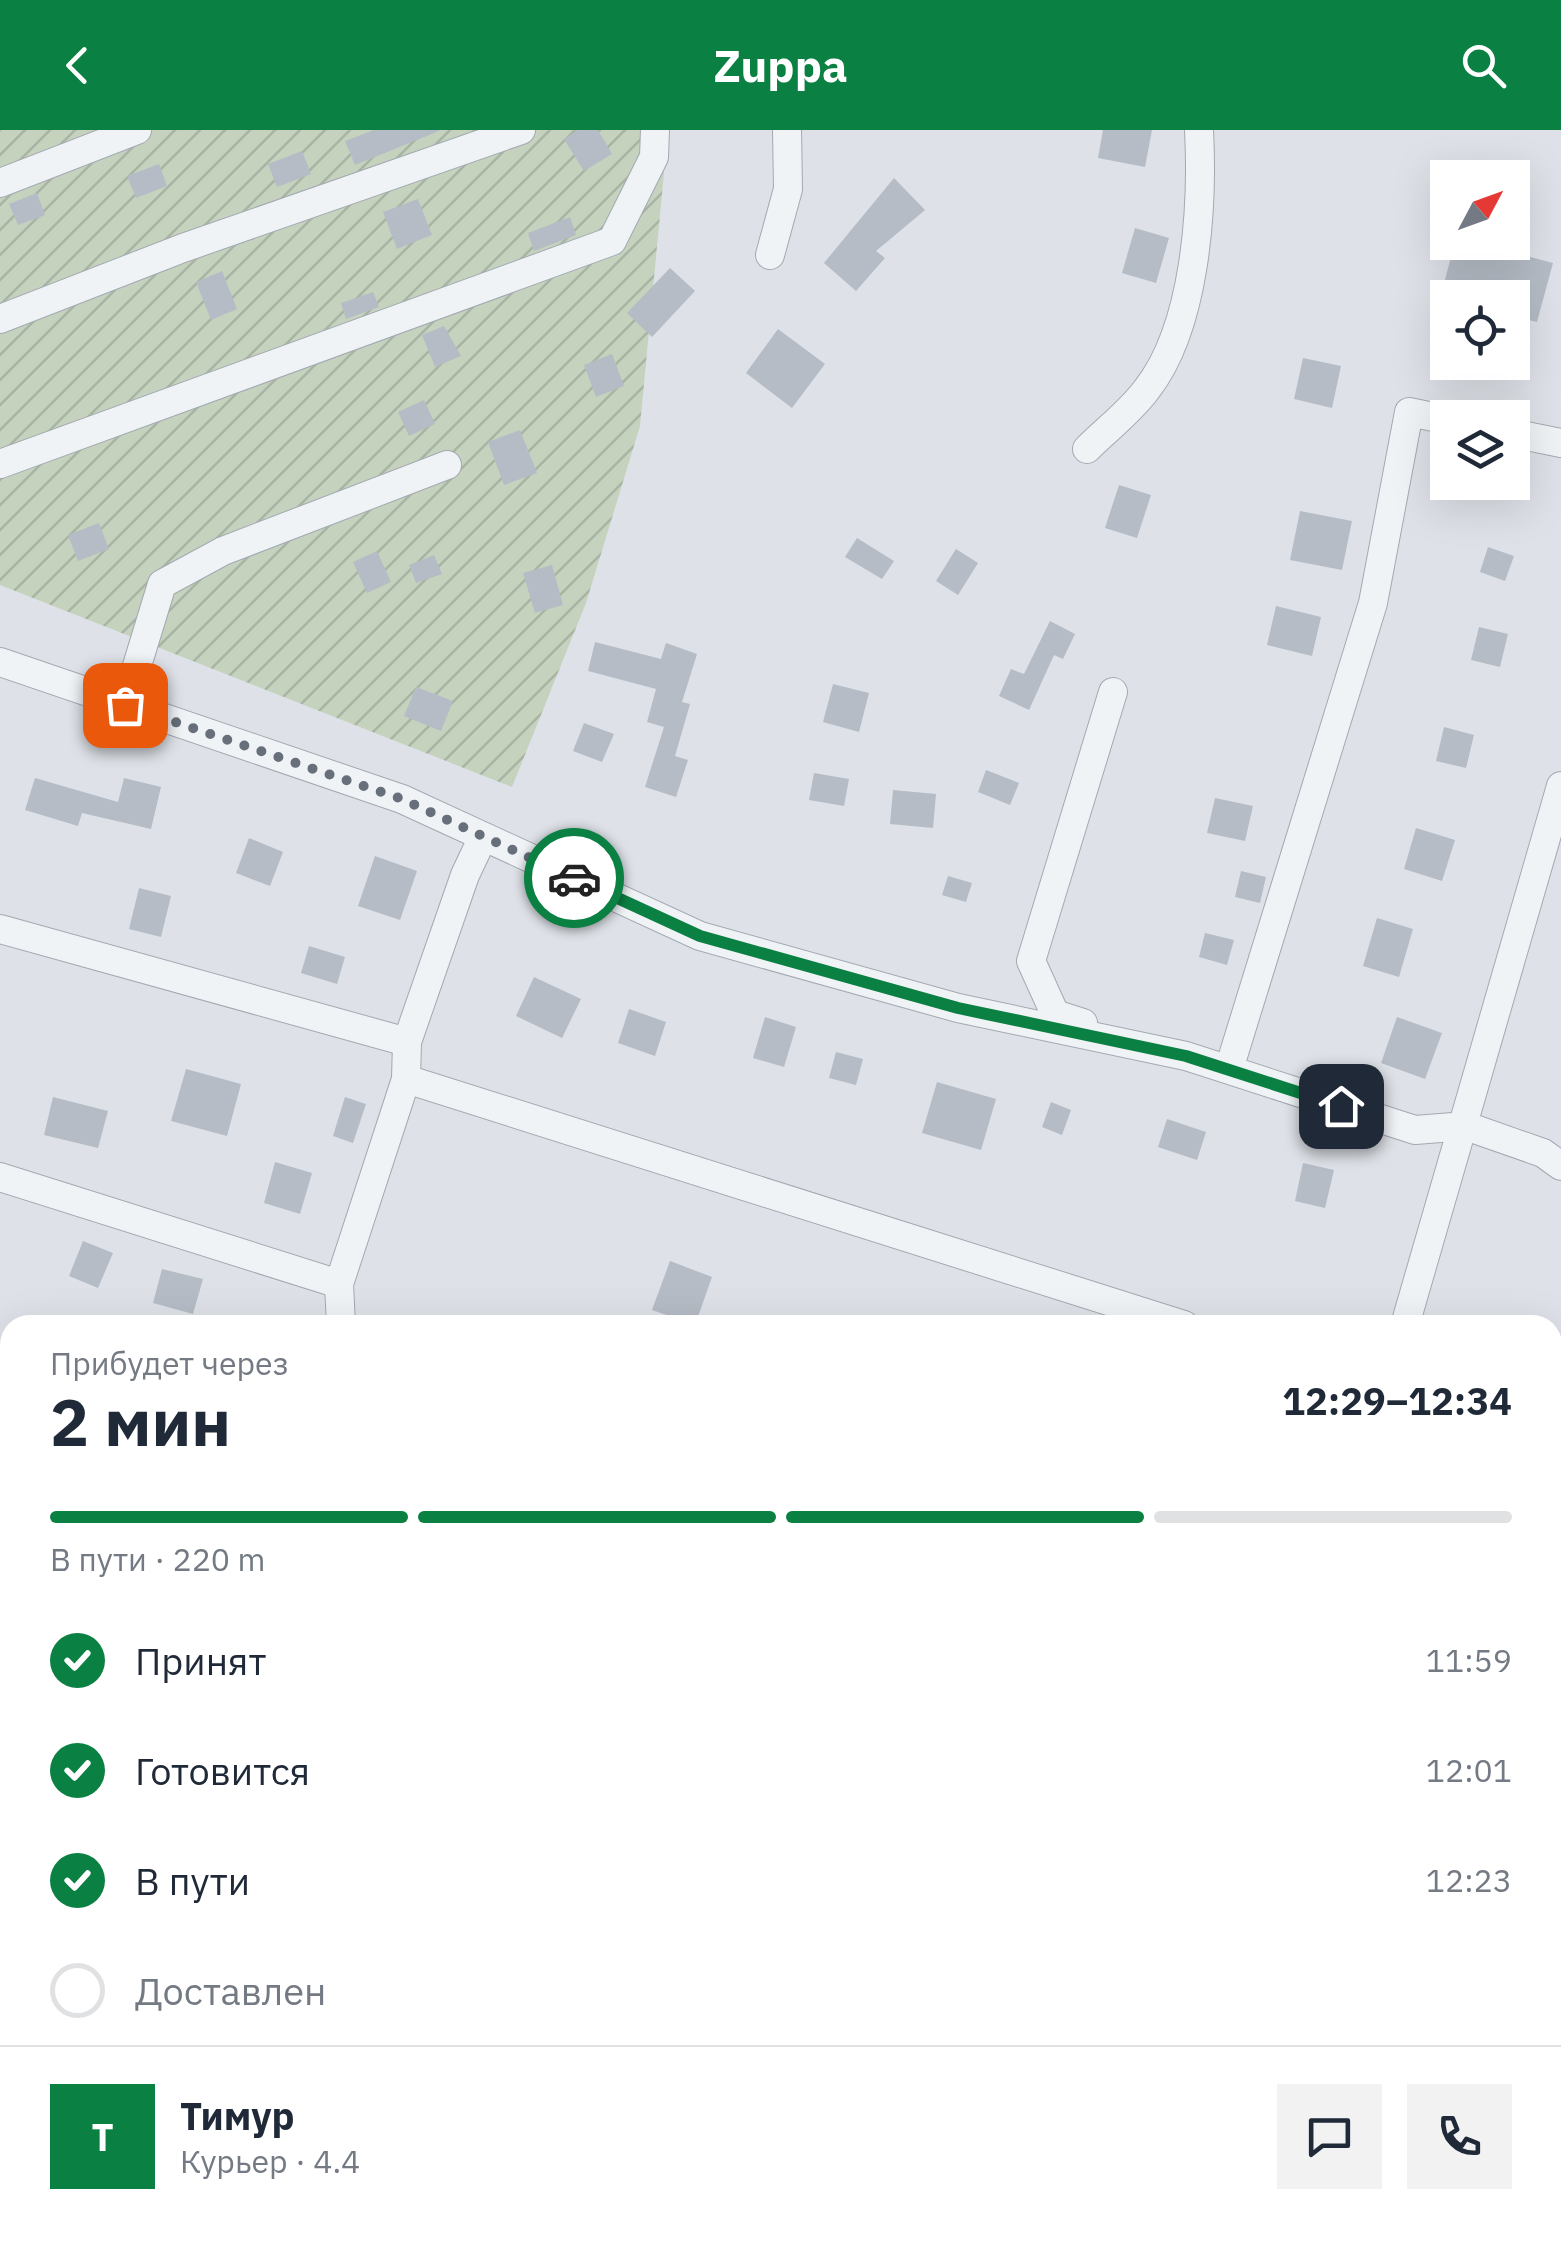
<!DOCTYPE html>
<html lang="ru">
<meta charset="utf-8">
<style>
body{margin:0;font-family:"IBM Plex Sans",sans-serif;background:#f2f2f3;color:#1f2937;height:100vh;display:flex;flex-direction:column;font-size:38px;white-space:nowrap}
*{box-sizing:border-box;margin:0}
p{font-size:32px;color:#747a83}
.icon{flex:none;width:55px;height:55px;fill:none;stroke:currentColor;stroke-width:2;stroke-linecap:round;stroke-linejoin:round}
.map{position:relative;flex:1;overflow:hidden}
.sheet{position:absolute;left:0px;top:1185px;width:1562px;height:932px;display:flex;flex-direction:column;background:#fff;border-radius:30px 30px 0 0;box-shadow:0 10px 40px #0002}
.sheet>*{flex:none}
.needle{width:65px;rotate:49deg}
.controls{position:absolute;left:1430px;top:30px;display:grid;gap:20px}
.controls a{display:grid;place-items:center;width:100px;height:100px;border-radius:0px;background:#fff;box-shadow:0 10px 40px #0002;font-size:50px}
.pin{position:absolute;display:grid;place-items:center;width:85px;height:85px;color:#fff;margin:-42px;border-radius:20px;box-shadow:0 5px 15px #0006}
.courier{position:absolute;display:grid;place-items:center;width:100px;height:100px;margin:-50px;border:8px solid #0b8043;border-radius:50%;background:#fff;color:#222;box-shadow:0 2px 12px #0007}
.overview em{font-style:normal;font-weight:800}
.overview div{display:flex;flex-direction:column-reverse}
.overview{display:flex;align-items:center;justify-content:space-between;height:170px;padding:0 50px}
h1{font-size:65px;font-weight:800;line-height:75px}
.bar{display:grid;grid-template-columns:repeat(4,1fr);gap:15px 10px;align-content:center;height:120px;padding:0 50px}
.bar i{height:12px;border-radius:8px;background:#e0e1e3}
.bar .active{background:#0b8043}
.bar p{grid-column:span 4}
.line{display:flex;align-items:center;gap:25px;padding:0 50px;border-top:2px solid #e0e1e3}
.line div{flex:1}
.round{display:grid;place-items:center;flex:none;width:105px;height:105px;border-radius:0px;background:#f2f2f3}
ol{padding:0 50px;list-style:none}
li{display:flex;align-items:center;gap:30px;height:110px}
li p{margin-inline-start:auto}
li .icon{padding:10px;border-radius:50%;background:#0b8043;color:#fff;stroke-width:4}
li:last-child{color:#747a83}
li i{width:55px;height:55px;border:5px solid #e0e1e3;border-radius:50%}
header{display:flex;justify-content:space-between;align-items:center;height:130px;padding:0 50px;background:#0b8043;color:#fff;font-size:45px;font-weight:800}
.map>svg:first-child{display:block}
</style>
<header><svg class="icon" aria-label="back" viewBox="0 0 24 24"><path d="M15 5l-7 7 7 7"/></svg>Zuppa<svg class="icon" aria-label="search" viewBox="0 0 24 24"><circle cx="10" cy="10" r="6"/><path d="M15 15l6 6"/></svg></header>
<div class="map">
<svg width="1561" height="2117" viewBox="0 0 1561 2117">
<defs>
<pattern id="grass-dots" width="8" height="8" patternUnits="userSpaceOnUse" patternTransform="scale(2.5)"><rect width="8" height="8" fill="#c5d2be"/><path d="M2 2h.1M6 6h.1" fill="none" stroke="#a9b5a4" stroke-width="1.8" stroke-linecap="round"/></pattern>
<pattern id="garden-furrows" width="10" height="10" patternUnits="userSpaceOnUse" patternTransform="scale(2.5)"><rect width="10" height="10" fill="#c5d2be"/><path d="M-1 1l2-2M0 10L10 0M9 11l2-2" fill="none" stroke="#a9b5a4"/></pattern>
</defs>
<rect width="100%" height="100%" fill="#dee2e8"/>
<polygon fill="url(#grass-dots)" points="0,1848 10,1850 10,2108 841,2108 841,2117 0,2117"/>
<polygon fill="url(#garden-furrows)" points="0,0 668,0 640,296 586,473 512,657 0,455"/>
<g fill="#b5bcc5">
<polygon points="374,0 439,0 439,1 355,35 345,11"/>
<polygon points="578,0 598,0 612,24 584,41 564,9"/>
<polygon points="1103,0 1152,0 1145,37 1098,28"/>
<polygon points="302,21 311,44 277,57 268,34"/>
<polygon points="159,34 167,56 136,68 127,46"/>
<polygon points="894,48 925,80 876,121 885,128 856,161 824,133"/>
<polygon points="37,63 45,85 18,95 9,74"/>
<polygon points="418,69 432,105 397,119 383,82"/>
<polygon points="570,87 576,105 534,121 528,103"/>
<polygon points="1135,98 1169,108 1156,153 1122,143"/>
<polygon points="1455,112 1475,112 1553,133 1537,192 1512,186 1512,168 1440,168"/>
<polygon points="670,138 695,161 652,207 627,183"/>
<polygon points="222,141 237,179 211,190 196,152"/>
<polygon points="373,162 379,177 346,189 341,173"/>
<polygon points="444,196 461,226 435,237 422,205"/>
<polygon points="778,199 825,234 792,278 746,243"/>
<polygon points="612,224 624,256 596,267 584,235"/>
<polygon points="1303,228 1341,236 1332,278 1294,269"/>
<polygon points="424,270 435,294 409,306 398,282"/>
<polygon points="520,300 537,343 504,355 488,312"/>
<polygon points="1119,355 1151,365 1137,408 1105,398"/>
<polygon points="1300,381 1352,391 1342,440 1290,430"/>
<polygon points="99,393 109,419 78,431 68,405"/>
<polygon points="857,408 894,431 882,449 845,427"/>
<polygon points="1488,417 1514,426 1505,451 1480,442"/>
<polygon points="956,419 978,433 958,465 936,451"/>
<polygon points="377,421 391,452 367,463 353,432"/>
<polygon points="434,425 442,444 416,453 409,435"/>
<polygon points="552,435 563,475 535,483 523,443"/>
<polygon points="1276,476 1321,487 1312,526 1267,515"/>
<polygon points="1050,491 1075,504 1063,529 1054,525 1029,580 999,566 1011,539 1024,544"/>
<polygon points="1479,497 1508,504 1500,537 1471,530"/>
<polygon points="595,512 661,529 666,513 697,524 682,572 690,574 675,626 688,630 676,667 645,657 664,597 647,592 656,559 588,541"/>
<polygon points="833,554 869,563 859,602 823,592"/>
<polygon points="416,557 453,571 441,601 404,586"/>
<polygon points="584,593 614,604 602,632 573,621"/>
<polygon points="1444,597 1474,605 1466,638 1436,631"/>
<polygon points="986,640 1019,653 1010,675 978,662"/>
<polygon points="814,643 849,649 844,676 809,670"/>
<polygon points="35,648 118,672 124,648 161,657 151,699 82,683 78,696 25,680"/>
<polygon points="893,660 936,664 933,698 890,694"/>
<polygon points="1215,668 1253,676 1245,711 1207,703"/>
<polygon points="1416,698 1455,710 1442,751 1404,739"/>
<polygon points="249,708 283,722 270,756 236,743"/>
<polygon points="375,726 417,741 400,790 358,776"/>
<polygon points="1241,741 1266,747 1260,773 1235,767"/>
<polygon points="948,746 972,753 966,772 942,765"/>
<polygon points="139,758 171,766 161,807 129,799"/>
<polygon points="1377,788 1413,799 1399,847 1363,836"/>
<polygon points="1205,803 1234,810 1227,835 1199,827"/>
<polygon points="309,816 345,827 337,854 301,843"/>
<polygon points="534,847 581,869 562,908 516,886"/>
<polygon points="629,879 666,892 655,926 618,913"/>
<polygon points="765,887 796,897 784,937 753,928"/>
<polygon points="1397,887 1442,903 1425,949 1381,933"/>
<polygon points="836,922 863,929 856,955 829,948"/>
<polygon points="186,939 241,954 227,1006 171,991"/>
<polygon points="937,952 996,969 981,1020 922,1003"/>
<polygon points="53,967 108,981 98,1018 44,1005"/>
<polygon points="345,967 366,974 353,1013 333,1006"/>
<polygon points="1051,972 1071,980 1062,1005 1042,997"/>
<polygon points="1167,989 1206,1002 1197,1030 1158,1017"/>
<polygon points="275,1032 312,1043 300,1084 264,1073"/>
<polygon points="1303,1033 1334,1040 1325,1078 1295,1071"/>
<polygon points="83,1111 113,1123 98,1158 69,1146"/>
<polygon points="670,1131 712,1147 695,1195 652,1180"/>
<polygon points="162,1139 203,1149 193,1184 153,1173"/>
</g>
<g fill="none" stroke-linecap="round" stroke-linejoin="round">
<g stroke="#a3a9b2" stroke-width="30">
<g id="minor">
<polyline points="0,53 137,0"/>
<polyline points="770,125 788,59 787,0"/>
<polyline points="0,189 183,118 521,0"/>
<polyline points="1512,303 1561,313"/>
<path d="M1087 319C1107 299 1131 281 1147 259 1196 196 1203 77 1199 0"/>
<polyline points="0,334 612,111 654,27 655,0"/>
<polyline points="0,532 402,669 700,806 958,878 1186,926 1415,1000 1466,996 1543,1023 1561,1036"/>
<polyline points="125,575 162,454 223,421 447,335"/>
<polyline points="0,799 407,912"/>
<polyline points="1083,893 1055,884 1031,831 1113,562"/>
<polyline points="1229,939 1373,473 1409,282 1448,290"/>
<polyline points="406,949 1184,1195"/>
<polyline points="0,1047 339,1154"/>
<polyline points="341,1195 339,1154 406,949 407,912 465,745 483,707"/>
<polyline points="1405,1195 1561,656"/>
<polyline points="0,1547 10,1550"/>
<polyline points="1552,1614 1561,1623"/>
<polyline points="0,1804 10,1807"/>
<polyline points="1552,1947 1561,1951"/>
<polyline points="1063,2108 1089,2117"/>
<polyline points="1487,2108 1507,2117"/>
<polyline points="1152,2117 1154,2108"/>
</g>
</g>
<use href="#minor" stroke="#f0f3f6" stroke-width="28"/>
</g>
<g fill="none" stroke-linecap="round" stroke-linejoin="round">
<polyline stroke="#666f7a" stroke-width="10" stroke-dasharray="0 18" points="125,575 402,669 574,748"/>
<polyline stroke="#0b8043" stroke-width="12" points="574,748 700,806 958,878 1186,926 1341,976"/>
</g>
</svg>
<div class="controls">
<a><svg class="needle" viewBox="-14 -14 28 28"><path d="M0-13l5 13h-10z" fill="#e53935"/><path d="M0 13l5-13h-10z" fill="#747a83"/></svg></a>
<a><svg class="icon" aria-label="locate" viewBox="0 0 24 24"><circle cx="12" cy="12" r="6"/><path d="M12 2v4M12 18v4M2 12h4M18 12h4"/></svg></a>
<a><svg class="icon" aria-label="layers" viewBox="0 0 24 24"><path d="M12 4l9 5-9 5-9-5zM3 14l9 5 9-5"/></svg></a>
</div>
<div class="pin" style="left:125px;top:575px;background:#ea580c"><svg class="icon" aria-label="bag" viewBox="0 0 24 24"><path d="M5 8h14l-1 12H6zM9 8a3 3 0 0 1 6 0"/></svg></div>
<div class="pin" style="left:1341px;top:976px;background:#1f2937"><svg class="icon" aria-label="home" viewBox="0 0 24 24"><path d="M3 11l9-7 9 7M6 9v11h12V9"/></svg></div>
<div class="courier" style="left:574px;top:748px"><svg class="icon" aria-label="car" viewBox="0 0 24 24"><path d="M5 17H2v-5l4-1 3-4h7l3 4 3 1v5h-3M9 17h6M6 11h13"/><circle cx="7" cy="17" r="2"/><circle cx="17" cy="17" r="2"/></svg></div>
<section class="sheet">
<div class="overview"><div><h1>2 мин</h1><p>Прибудет через</p></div><em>12:29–12:34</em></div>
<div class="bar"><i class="active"></i><i class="active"></i><i class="active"></i><i></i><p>В пути · 220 m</p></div>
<ol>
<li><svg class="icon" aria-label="check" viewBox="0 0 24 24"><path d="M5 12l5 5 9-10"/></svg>Принят<p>11:59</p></li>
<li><svg class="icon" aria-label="check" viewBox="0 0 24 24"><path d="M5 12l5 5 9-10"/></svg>Готовится<p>12:01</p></li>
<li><svg class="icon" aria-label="check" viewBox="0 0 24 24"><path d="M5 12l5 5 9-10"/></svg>В пути<p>12:23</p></li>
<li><i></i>Доставлен</li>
</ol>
<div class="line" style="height:180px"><b class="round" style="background:#0b8043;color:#fff">Т</b><div><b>Тимур</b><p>Курьер · 4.4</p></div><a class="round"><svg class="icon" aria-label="chat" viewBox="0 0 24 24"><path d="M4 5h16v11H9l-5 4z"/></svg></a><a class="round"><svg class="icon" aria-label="phone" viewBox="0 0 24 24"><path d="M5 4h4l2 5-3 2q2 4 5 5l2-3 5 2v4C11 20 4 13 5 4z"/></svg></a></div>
</section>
</div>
